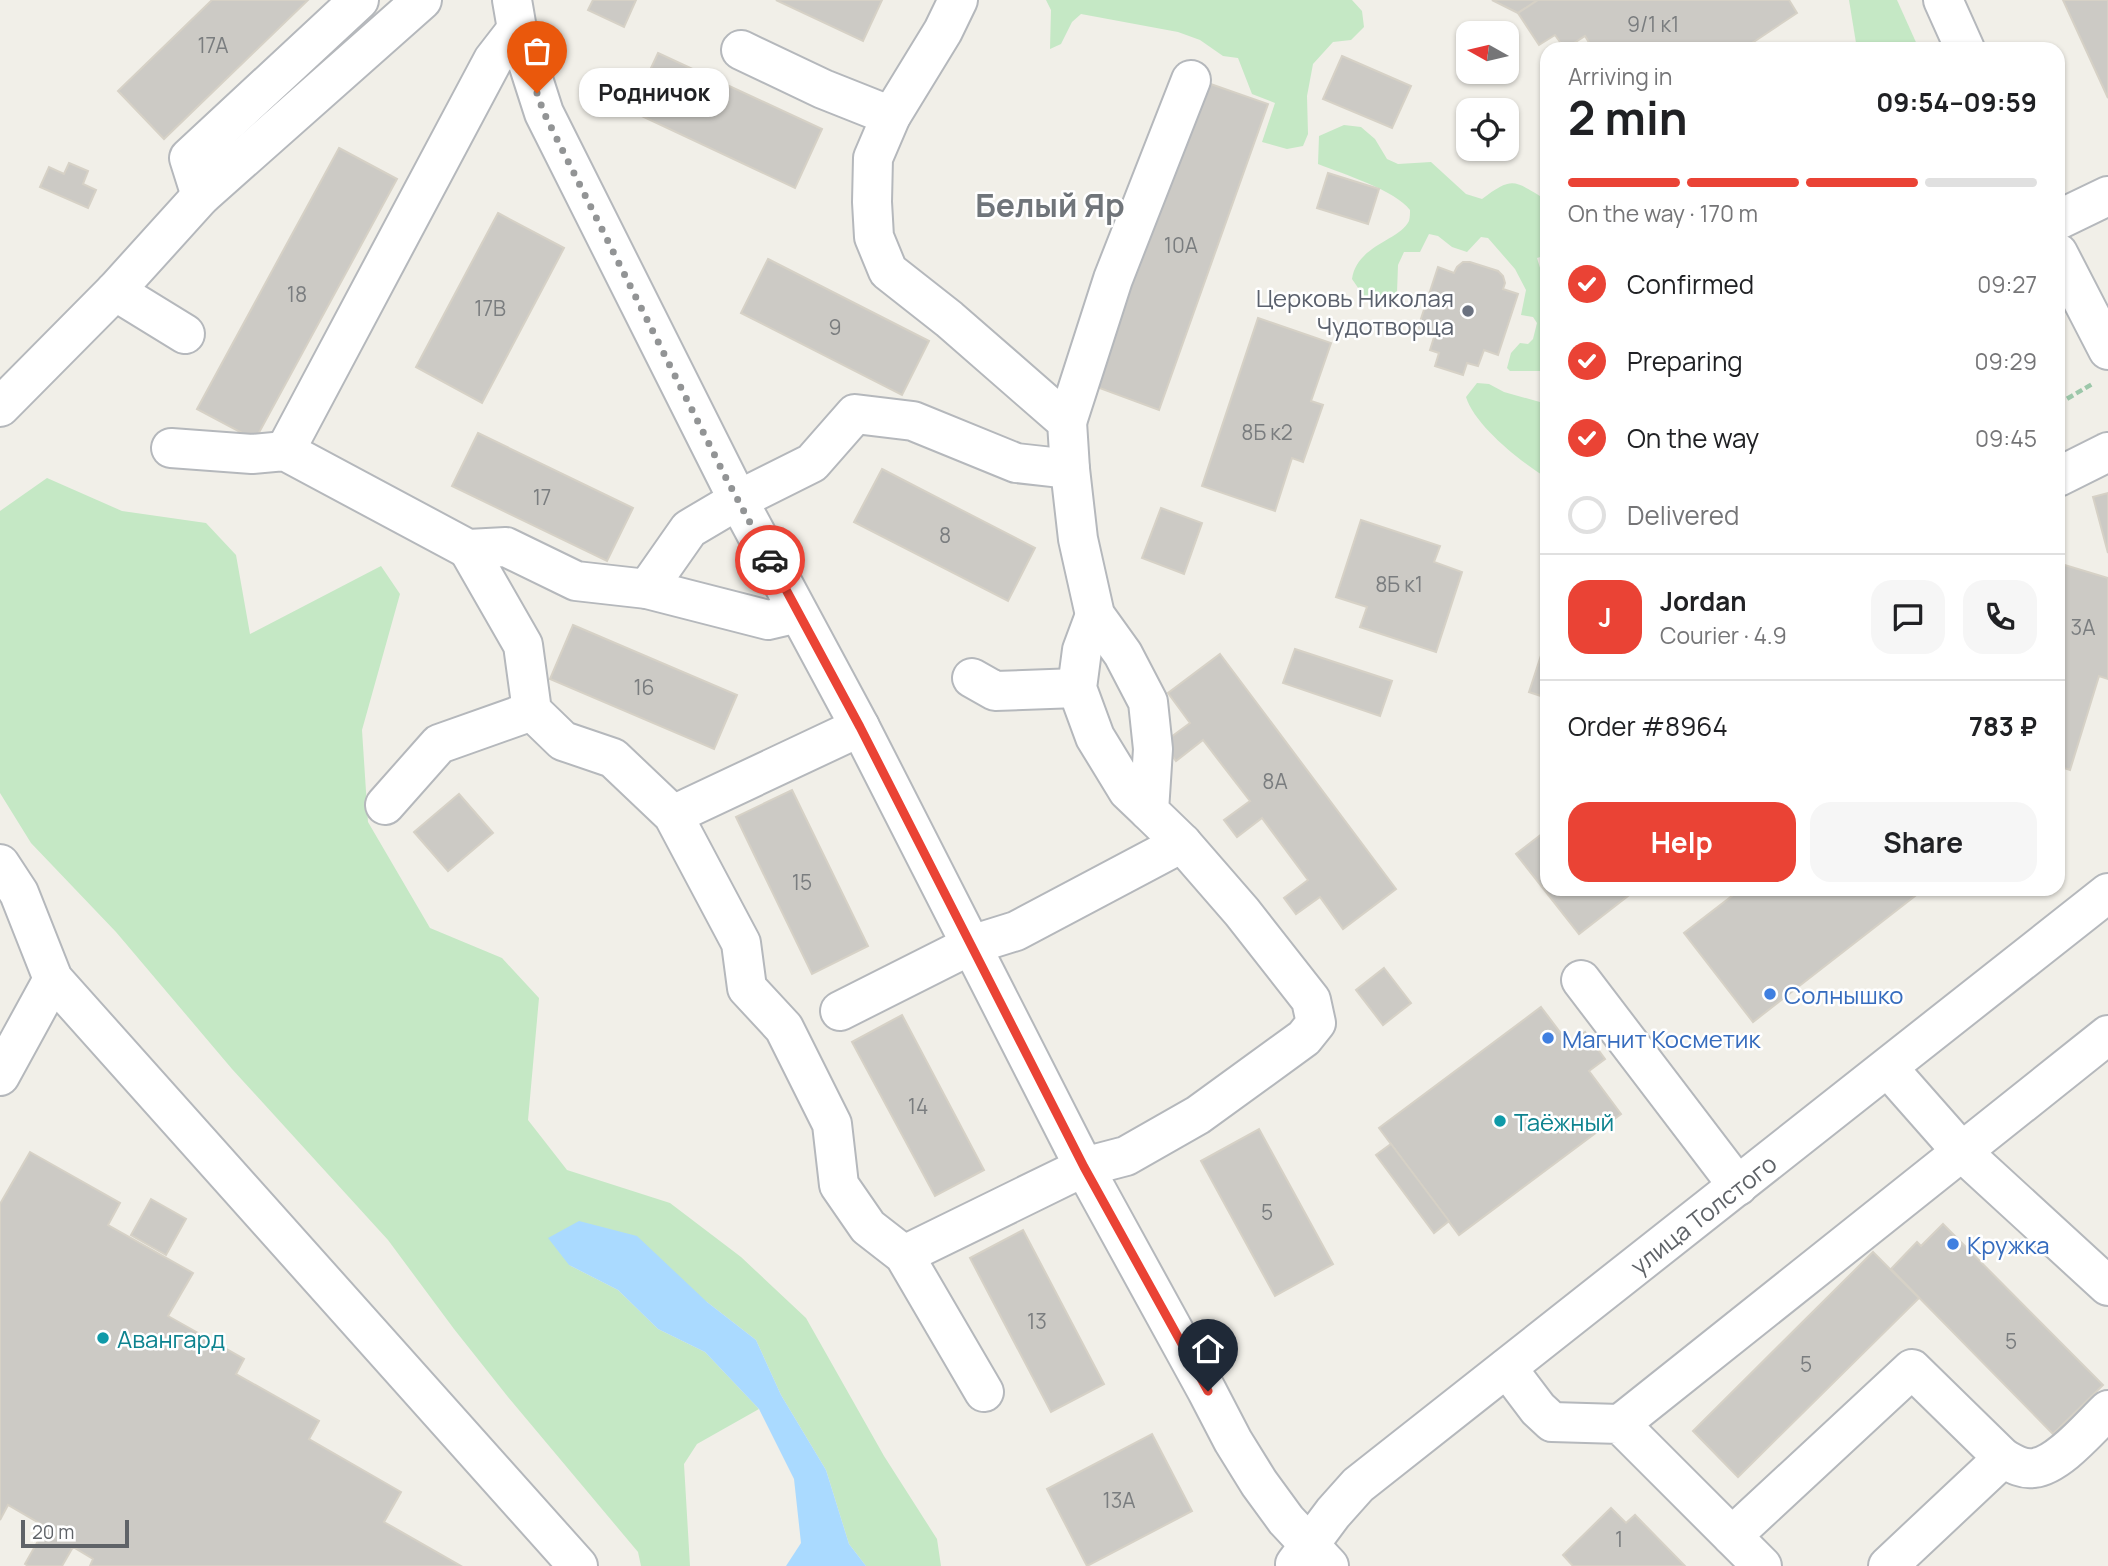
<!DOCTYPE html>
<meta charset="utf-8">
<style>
body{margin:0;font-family:Manrope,sans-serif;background:#f6f6f6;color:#202124;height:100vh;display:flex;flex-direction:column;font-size:26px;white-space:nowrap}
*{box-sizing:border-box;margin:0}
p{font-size:23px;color:#757577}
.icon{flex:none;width:38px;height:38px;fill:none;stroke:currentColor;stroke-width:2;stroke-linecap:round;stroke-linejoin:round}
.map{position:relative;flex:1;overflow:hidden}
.sheet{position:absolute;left:1540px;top:42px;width:525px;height:854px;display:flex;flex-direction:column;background:#fff;border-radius:21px;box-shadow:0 2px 5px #0004}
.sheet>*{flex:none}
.needle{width:46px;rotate:278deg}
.buttons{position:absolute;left:1456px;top:21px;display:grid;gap:14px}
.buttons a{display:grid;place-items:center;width:63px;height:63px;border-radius:14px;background:#fff;box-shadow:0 2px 5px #0004;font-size:35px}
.scale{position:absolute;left:21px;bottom:18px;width:108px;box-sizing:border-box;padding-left:7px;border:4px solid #5f6368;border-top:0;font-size:19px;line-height:24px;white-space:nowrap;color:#5f6368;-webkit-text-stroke:5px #fff;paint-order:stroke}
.pin{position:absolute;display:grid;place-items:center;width:60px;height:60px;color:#fff;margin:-72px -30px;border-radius:50% 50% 50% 0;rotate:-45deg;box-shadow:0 0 7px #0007}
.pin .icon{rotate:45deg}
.courier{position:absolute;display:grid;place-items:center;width:70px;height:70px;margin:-35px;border:5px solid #ea4335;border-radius:50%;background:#fff;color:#222;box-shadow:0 2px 9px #0007}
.bubble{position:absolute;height:49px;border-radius:21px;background:#fff;box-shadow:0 2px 5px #0004;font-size:23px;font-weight:700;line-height:49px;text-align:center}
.summary em{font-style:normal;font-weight:700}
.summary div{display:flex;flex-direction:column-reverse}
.summary{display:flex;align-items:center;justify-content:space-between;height:119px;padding:0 28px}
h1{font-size:46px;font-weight:700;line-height:52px}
.bar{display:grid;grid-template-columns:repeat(4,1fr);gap:10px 7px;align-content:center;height:84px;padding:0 28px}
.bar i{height:9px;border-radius:5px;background:#e0e0e0}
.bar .selected{background:#ea4335}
.bar p{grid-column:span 4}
.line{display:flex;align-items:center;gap:18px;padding:0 28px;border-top:2px solid #e0e0e0}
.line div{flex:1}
.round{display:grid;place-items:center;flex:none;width:74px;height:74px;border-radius:21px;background:#f6f6f6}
ol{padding:0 28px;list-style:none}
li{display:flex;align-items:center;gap:21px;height:77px}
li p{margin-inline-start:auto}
li .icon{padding:7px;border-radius:50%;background:#ea4335;color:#fff;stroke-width:4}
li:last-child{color:#757577}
li i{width:38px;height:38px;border:4px solid #e0e0e0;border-radius:50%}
.primary-button{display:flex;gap:14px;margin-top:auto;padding:14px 28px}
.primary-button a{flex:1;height:80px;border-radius:21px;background:#ea4335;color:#fff;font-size:28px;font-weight:700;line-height:80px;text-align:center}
.primary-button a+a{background:#f6f6f6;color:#202124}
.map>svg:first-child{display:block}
</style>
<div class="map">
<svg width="2108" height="1566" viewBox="0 0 2108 1566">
<rect width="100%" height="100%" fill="#f1efe8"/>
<g fill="#c5e8c5">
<polygon points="1046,0 1352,0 1362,11 1364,27 1351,40 1333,42 1313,64 1307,96 1308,134 1303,146 1287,149 1262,142 1275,103 1252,94 1238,58 1223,56 1200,40 1178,32 1081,14 1072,22 1061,44 1050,49 1051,10"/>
<polygon points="1849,0 1897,0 1919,49 1857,49"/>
<path d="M1344 125 1361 127 1375 139 1387 159 1398 164 1431 162 1466 194 1482 199C1514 175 1514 181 1547 200V255L1537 258 1541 271 1547 276V369L1543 371H1510L1507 368 1511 353 1520 343 1528 344 1533 339 1537 323 1533 317 1521 315 1526 290 1515 269 1488 238 1481 237 1467 252 1452 247 1438 236 1429 234 1420 252H1404L1398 265 1397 293 1389 304 1365 298 1352 279C1357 245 1399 241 1409 221 1410 217 1410 213 1410 210 1395 190 1343 174 1318 164L1319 136Z"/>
<path d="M1477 383 1489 384 1504 392 1547 404V478C1521 462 1475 426 1466 397Z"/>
<polygon points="47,478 122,511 206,523 236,555 250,634 381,566 400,594 362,730 368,822 430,928 502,958 539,998 528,1120 567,1170 670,1203 741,1257 806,1318 884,1456 937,1539 941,1566 866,1566 849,1544 826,1470 781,1395 756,1340 707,1302 569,1265 618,1290 658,1329 705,1352 759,1409 697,1444 684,1464 690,1566 641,1566 638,1552 508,1397 454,1329 388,1240 232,1069 116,932 31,843 0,793 0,511"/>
</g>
<polygon fill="#aadaff" points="579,1221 637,1236 707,1302 756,1340 781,1395 826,1470 849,1544 866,1566 786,1566 801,1543 794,1479 759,1409 705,1352 658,1329 618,1290 569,1265 548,1238"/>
<g fill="#cccac5" stroke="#d6d1c6" stroke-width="2">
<polygon points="212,0 308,0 164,139 118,91"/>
<polygon points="593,0 636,0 624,27 588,10"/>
<polygon points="776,0 882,0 863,41"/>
<polygon points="1492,0 1538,0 1518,13"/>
<polygon points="1538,0 1789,0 1797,13 1743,49 1593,49 1585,36 1565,49 1555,35 1539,45 1518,13"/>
<polygon points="2063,0 2108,0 2108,98"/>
<polygon points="658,53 822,129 795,188 631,111"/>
<polygon points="1342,56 1411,86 1392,128 1323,99"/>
<polygon points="1202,81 1268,104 1159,410 1094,386"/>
<polygon points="339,148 397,179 255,440 197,409"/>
<polygon points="69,163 88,171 83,184 96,190 88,208 40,187 49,167 64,174"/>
<polygon points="1328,173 1379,189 1368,224 1317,208"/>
<polygon points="498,213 564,248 482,403 416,367"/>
<polygon points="768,259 929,341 902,395 741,313"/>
<polygon points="1463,262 1470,262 1498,271 1503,276 1505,283 1503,289 1518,294 1498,355 1484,350 1478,366 1467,363 1463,375 1435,366 1439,353 1430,350 1435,334 1418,328 1438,267 1454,273 1457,267"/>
<polygon points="1258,318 1331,343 1311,401 1323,405 1303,462 1292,458 1275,511 1202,486"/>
<polygon points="478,433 633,508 607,561 452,486"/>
<polygon points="882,469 1035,548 1008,601 854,522"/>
<polygon points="2108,493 2108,553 2093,497"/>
<polygon points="1161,508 1202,523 1184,574 1142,558"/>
<polygon points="1361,520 1440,546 1434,562 1462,572 1436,652 1360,627 1367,607 1336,597"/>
<polygon points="2058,563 2108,578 2108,679 2099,676 2070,770 2058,766"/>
<polygon points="573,625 737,695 714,749 550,679"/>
<polygon points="1547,637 1547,698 1529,692"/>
<polygon points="1295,649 1392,681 1380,716 1283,683"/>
<polygon points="1220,654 1396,889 1343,929 1320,897 1296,914 1284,898 1308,880 1262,818 1237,837 1224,820 1250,801 1203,740 1176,761 1163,743 1190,723 1168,693"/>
<polygon points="792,790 868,946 812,974 736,817"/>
<polygon points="459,794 493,833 448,871 414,832"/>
<polygon points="1547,830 1547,889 1637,889 1579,934 1516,854"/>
<polygon points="1741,889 1924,889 1753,1022 1684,933"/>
<polygon points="1384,968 1411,1003 1383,1025 1356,990"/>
<polygon points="1541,1007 1569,1044 1585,1032 1605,1059 1589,1071 1621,1114 1459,1235 1379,1128"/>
<polygon points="902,1015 984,1170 935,1196 852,1042"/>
<polygon points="1259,1129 1333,1264 1275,1296 1201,1161"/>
<polygon points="1391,1144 1449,1221 1434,1233 1376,1155"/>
<polygon points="30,1152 120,1203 108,1225 193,1273 168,1316 244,1359 236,1374 319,1421 309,1439 401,1492 384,1522 461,1566 90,1566 93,1559 73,1547 62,1566 28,1566 25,1564 46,1527 8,1505 0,1520 0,1204"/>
<polygon points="151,1199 186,1219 166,1255 131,1235"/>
<polygon points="1943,1224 2103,1385 2053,1434 1891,1269 1917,1242 1921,1246"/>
<polygon points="1023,1230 1104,1384 1051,1412 970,1258"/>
<polygon points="1873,1252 1919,1298 1738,1477 1693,1431"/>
<polygon points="1152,1434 1192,1511 1087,1566 1047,1489"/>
<polygon points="1611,1508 1626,1523 1635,1515 1685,1566 1573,1566 1563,1555"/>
</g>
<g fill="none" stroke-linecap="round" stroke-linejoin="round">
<g stroke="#b5b8bc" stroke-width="42">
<g id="minor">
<polyline points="512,0 517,29 544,113 738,500 860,727 1084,1167 1207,1391 1233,1441 1259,1483 1286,1520 1329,1566"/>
<polyline points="1943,0 1965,49"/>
<polyline points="741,50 823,89 891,116"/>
<polyline points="201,196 189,158 359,0"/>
<polyline points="2058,220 2108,196"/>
<polyline points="2058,253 2108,350"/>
<polyline points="115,291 185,334"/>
<polyline points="0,407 115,291 201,196 422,0"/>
<polyline points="1067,422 1113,279 1191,80"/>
<polyline points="171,448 252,454 285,451 468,549 506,547 576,581 647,589 768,620 798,613"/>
<polyline points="285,451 493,60 517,29"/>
<polyline points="2058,477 2108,452"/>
<polyline points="468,549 523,645 532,711 563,741 613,758 673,815 741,943 747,988 784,1028 832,1124 839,1185 868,1227 904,1255 984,1392"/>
<polyline points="647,589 689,529 738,500 812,463 855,414 913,421 1016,463 1070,469"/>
<polyline points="1095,615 1082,650 1077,688 1095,737 1128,791 1149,811"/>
<polyline points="972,678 995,691 1077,688"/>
<polyline points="385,805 439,744 532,711"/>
<polyline points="673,815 860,727"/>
<polyline points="0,864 19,893 53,979 578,1566"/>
<polyline points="1581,980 1738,1186"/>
<polyline points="840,1011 971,945 1016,931 1182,843"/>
<polyline points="1888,1068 1963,1153 2108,1286"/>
<polyline points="0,1076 53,979"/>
<polyline points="904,1255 1084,1167 1126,1156 1198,1115 1304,1038 1316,1023 1311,1000 1242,912 1182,843 1149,811 1153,749 1148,702 1123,654 1095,615 1078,539 1070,469 1067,422 949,319 888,271 874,237 872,202 873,158 891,116 943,31 958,0"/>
<polyline points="1507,1368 1538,1409 1552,1422 1620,1424 1762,1566"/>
<polyline points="1620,1424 2108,1035"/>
<polyline points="1732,1536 1912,1369 2003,1458"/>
<polyline points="1295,1564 1333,1513 1358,1485 2108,893"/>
<path d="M1888 1566 2003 1458C2012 1463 2022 1470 2034 1468 2059 1465 2090 1427 2108 1410"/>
</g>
</g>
<polyline stroke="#9cc7a9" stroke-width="4.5" stroke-dasharray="7 3.5" stroke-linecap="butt" points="2058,404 2094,383"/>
<use href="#minor" stroke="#fff" stroke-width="38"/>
</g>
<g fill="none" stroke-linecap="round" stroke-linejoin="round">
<polyline stroke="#929495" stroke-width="7" stroke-dasharray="0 12.6" points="537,93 544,113 725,476 770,560"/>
<polyline stroke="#ea4335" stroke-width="9" points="770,560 860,727 1084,1167 1208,1391"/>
</g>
<circle fill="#6b7280" stroke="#fff" stroke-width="2.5" cx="1468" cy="311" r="7"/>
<g fill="#3f7fe0" stroke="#fff" stroke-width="2.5">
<circle cx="1770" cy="994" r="7"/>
<circle cx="1548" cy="1038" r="7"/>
<circle cx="1953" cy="1244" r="7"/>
</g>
<g fill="#0f9aa8" stroke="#fff" stroke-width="2.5">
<circle cx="1500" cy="1121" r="7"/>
<circle cx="103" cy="1338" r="7"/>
</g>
<g text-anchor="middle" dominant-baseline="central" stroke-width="5" stroke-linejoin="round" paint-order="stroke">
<g font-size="21" fill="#7a7d7f">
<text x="1653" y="24">9/1 к1</text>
<text x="213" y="45">17А</text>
<text x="1181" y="245">10А</text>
<text x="297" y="294">18</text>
<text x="490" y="308">17В</text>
<text x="835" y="327">9</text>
<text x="1267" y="432">8Б к2</text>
<text x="542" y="497">17</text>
<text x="945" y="535">8</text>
<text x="1399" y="584">8Б к1</text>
<text x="2083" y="627">3А</text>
<text x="644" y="687">16</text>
<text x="1275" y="781">8А</text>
<text x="802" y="882">15</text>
<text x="918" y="1106">14</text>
<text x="1267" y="1212">5</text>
<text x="1037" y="1321">13</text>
<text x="2011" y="1341">5</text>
<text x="1806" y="1364">5</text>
<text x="1119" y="1500">13А</text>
<text x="1619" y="1539">1</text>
</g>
<g font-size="24" fill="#5b616d" stroke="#fff" text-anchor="end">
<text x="1454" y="297">Церковь Николая<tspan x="1454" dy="28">Чудотворца</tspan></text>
</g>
<g font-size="24" fill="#366cbe" stroke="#fff" text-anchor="start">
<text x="1784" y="994">Солнышко</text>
<text x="1562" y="1038">Магнит Косметик</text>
<text x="1967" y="1244">Кружка</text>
</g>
<g font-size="24" fill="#0d838f" stroke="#fff" text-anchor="start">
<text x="1514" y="1121">Таёжный</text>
<text x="117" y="1338">Авангард</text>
</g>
<g font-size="24" fill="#5f6368" stroke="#fff">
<text transform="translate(1703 1214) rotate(-38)">улица Толстого</text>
</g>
<g font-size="32" font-weight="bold" fill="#70757a" stroke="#fff">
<text x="1050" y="205">Белый Яр</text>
</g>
</g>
</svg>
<div class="buttons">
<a><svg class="needle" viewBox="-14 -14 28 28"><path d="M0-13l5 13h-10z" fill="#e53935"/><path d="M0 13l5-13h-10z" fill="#757577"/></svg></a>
<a><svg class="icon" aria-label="locate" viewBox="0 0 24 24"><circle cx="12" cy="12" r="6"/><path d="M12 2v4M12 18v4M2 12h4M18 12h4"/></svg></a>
</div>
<div class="scale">20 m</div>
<div class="pin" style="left:537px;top:93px;background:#ea580c"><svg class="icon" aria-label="bag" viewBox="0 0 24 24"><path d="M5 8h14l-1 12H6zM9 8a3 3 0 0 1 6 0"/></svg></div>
<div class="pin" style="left:1208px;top:1391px;background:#1f2937"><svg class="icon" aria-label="home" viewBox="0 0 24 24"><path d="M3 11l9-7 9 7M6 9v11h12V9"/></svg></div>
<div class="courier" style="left:770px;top:560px"><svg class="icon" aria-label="car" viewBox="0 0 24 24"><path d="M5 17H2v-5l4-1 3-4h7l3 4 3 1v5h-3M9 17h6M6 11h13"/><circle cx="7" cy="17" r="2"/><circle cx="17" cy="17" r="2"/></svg></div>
<div class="bubble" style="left:579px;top:68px;width:150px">Родничок</div>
<section class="sheet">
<div class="summary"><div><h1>2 min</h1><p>Arriving in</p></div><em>09:54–09:59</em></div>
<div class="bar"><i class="selected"></i><i class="selected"></i><i class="selected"></i><i></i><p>On the way · 170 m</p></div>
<ol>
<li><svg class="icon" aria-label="check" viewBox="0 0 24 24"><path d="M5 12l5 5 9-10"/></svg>Confirmed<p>09:27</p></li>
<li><svg class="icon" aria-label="check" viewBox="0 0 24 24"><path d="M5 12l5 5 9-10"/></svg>Preparing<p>09:29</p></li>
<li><svg class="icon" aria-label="check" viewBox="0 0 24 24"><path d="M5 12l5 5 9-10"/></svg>On the way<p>09:45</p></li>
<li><i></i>Delivered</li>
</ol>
<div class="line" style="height:126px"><b class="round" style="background:#ea4335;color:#fff">J</b><div><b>Jordan</b><p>Courier · 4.9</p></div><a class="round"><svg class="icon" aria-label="chat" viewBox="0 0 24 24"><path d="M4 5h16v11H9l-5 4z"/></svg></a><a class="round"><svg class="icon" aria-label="phone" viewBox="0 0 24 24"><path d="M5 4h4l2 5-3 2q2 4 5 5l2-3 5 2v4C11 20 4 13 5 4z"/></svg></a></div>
<div class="line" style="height:91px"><div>Order #8964</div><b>783 ₽</b></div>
<div class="primary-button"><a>Help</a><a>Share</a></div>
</section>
</div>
